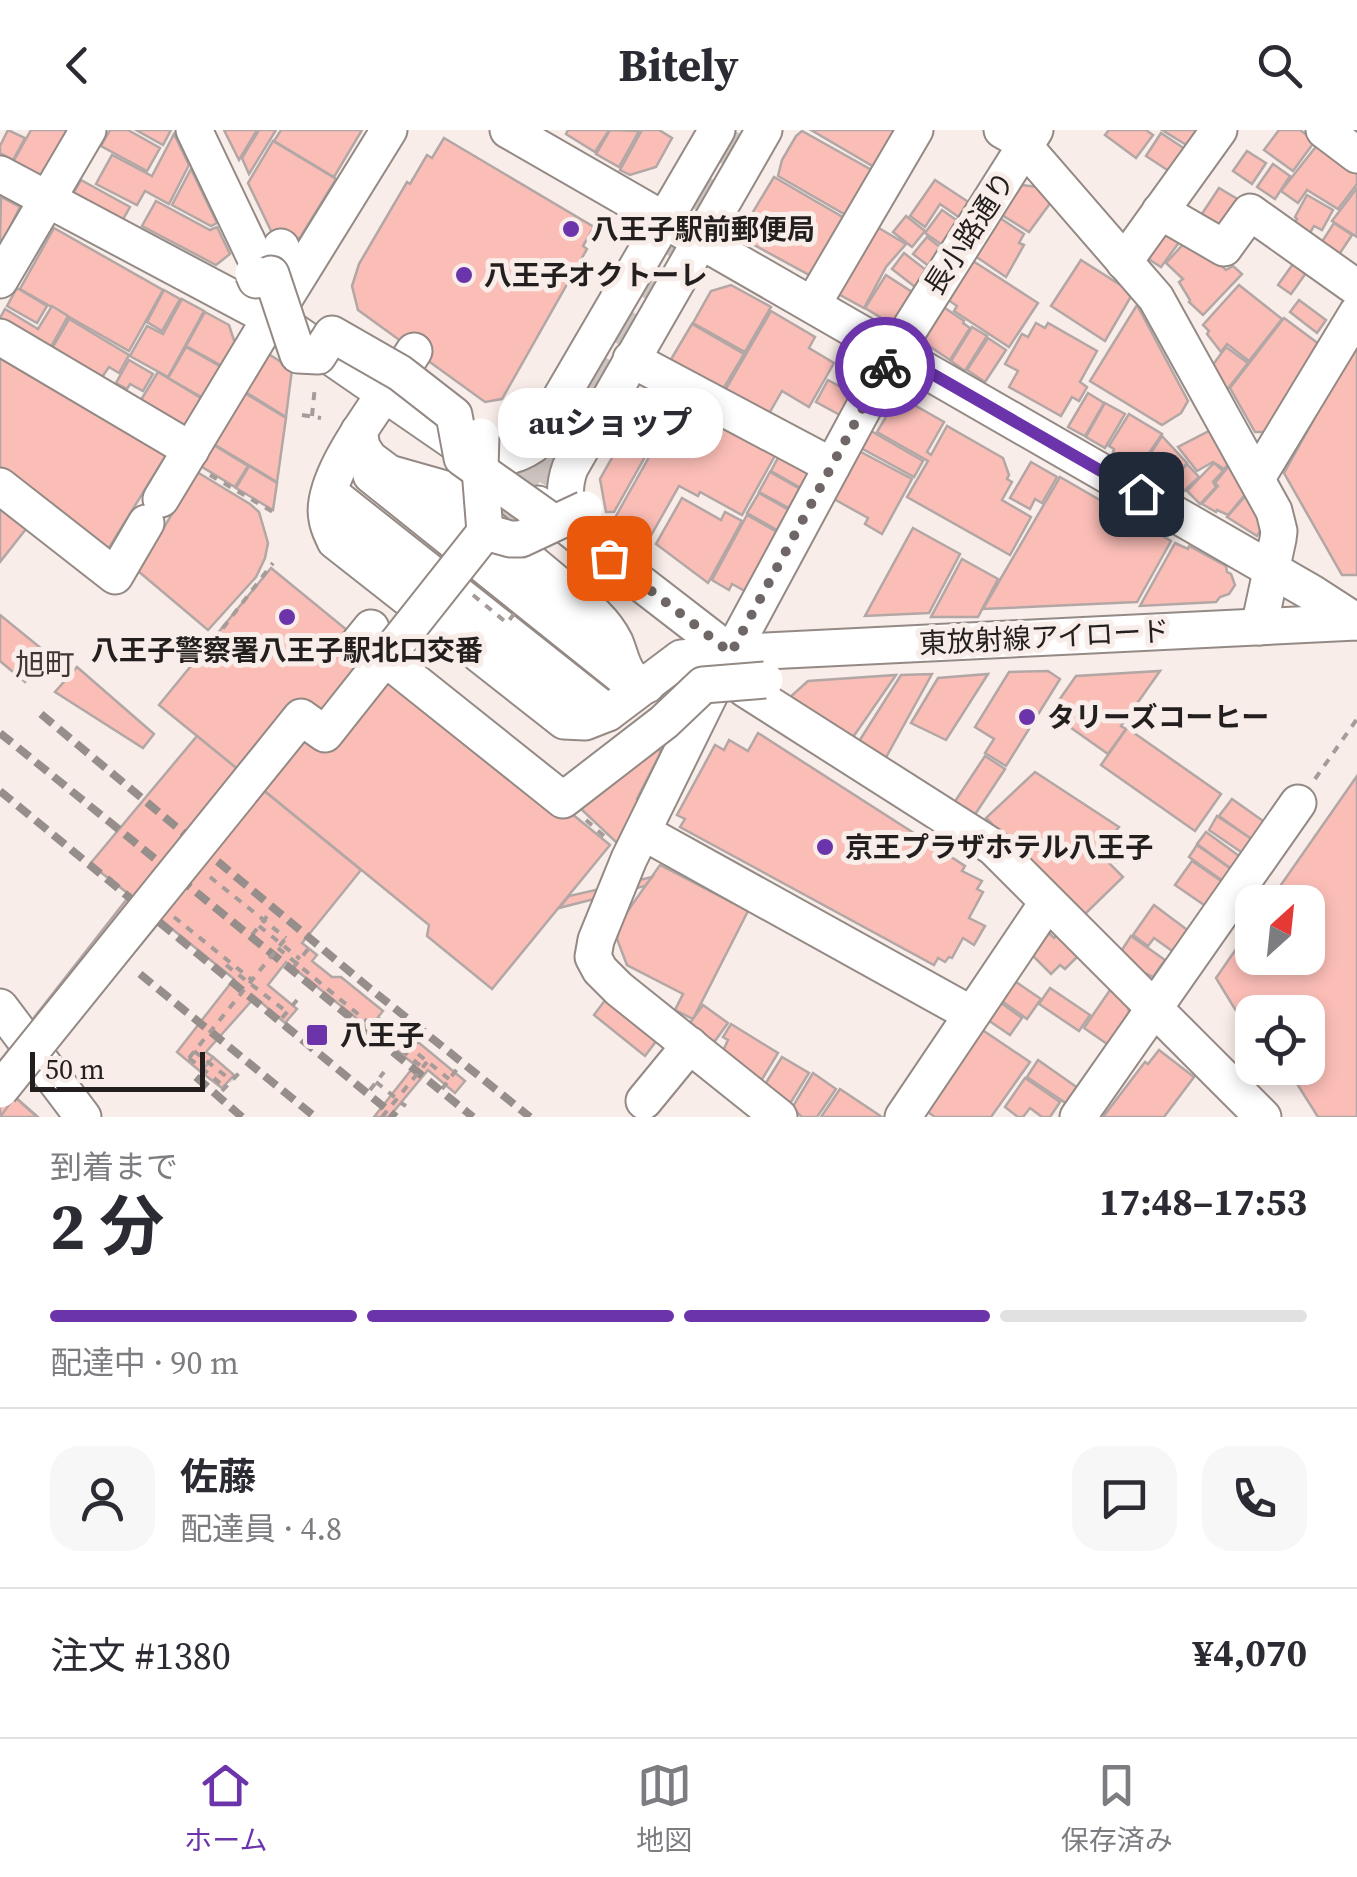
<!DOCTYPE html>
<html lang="ja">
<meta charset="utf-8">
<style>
body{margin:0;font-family:"Source Serif 4","Noto Sans JP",serif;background:#f7f7f7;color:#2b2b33;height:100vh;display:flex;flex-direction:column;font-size:38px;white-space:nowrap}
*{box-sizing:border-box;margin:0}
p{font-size:32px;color:#7c7c81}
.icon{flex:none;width:55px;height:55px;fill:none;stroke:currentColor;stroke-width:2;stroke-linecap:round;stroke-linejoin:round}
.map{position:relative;height:987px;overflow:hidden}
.sheet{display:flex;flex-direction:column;background:#fff;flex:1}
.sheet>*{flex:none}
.needle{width:65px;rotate:27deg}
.controls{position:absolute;left:1235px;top:755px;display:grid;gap:20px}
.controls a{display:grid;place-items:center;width:90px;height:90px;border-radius:20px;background:#fff;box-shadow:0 5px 15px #0003;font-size:50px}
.scale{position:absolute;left:30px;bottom:25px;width:175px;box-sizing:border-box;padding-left:10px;border:5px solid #231f1e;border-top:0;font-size:28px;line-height:35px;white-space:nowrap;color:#231f1e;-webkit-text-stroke:8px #f8ede8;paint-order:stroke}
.pin{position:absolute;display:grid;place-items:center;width:85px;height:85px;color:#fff;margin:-42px;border-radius:20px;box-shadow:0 5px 15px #0006}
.courier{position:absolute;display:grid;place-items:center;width:100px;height:100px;margin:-50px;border:8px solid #6c34ab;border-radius:50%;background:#fff;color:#222;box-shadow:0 2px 12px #0007}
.bubble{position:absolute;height:70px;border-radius:30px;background:#fff;box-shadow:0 5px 15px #0003;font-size:32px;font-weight:700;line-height:70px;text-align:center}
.headline em{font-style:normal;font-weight:700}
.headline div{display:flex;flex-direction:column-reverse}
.headline{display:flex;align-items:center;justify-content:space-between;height:170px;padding:0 50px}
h1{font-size:65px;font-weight:700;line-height:75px}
.bar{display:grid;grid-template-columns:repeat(4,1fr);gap:15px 10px;align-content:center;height:120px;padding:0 50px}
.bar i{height:12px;border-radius:8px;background:#e1e1e2}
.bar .current{background:#6c34ab}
.bar p{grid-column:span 4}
.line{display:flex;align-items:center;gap:25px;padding:0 50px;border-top:2px solid #e1e1e2}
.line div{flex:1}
.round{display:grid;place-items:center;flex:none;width:105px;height:105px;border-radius:30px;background:#f7f7f7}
header{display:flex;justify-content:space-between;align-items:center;height:130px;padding:0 50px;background:#fff;font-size:45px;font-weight:700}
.tab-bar{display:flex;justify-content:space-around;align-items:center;height:140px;border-top:2px solid #e1e1e2;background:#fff;font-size:28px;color:#7c7c81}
.tab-bar a{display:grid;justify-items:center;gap:5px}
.tab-bar .current{color:#6c34ab}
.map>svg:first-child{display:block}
</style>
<header><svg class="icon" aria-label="back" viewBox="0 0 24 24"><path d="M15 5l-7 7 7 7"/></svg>Bitely<svg class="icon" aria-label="search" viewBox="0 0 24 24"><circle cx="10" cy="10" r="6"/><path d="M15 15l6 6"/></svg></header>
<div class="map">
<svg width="1357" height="987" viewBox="0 0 1357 987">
<rect width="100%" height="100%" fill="#f8ede8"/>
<g fill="#fbbeb7" stroke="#b3a7a6" stroke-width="2.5">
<polygon points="8,0 25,8 13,30 0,23 0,16"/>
<polygon points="31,0 65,0 70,3 42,51 12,34"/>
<polygon points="110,0 128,0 160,18 147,41 101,16"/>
<polygon points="136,0 171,0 163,15"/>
<polygon points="224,0 257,0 239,30"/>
<polygon points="259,0 276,0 249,44 242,28"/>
<polygon points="281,0 362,0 334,47 274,11"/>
<polygon points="568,0 609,0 595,22 566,4"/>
<polygon points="610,0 639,1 619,37 596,24"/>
<polygon points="642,0 659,0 672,8 656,37 630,45 620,40"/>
<polygon points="811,0 905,0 881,41"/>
<polygon points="1109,0 1146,0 1153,5 1136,28 1105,5"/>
<polygon points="1162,0 1205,0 1193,19"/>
<polygon points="1279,0 1300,0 1315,11 1293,41 1264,20"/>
<polygon points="802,1 877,43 851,88 778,46 782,30 796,6"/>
<polygon points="1161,3 1194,25 1178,47 1146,26"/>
<polygon points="174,4 189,35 169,74 145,61 137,75 96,54 112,25 152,46"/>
<polygon points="444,8 594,97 583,116 587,119 502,269 485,272 358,180 352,156 359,134 407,52 410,54 427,25 432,28"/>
<polygon points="273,11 336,49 300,108 274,107 248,53"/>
<polygon points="1318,14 1357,44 1357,54 1338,79 1307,60 1298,73 1281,61"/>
<polygon points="1247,21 1266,33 1252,54 1233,41"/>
<polygon points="1273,34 1290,46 1275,69 1257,57"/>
<polygon points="191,39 217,93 211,96 172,75"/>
<polygon points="774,47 846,89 813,147 754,115 747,92"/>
<polygon points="81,50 130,77 122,91 73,64"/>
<polygon points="935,50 973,75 963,90 940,74 925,97 910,86"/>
<polygon points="1022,55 1037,57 1051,72 1029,102 1002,85 1018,57"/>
<polygon points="1219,58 1239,70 1218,103 1198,90"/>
<polygon points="1357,58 1357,107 1332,91"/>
<polygon points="1307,65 1333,80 1322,100 1314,96 1308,106 1292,97 1297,89 1295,87"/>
<polygon points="1,67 20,77 3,111 0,109"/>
<polygon points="156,71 210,100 217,97 230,124 216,135 142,96"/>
<polygon points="942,80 962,94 945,117 925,103"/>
<polygon points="906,86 925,101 912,117 893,102"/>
<polygon points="1000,88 1024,104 1019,113 1024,115 1006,147 975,126"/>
<polygon points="1334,93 1352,105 1336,129 1318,118"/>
<polygon points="872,94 906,114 886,137 864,178 831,160"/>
<polygon points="54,98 163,160 129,221 20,159"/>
<polygon points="1161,99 1180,111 1161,137 1150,130 1148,120"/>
<polygon points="927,107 944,120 930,137 913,124"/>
<polygon points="1188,109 1204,120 1226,140 1233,136 1242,144 1203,185 1189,172 1190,170 1179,152 1183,149 1166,133"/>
<polygon points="904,123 931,144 919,160 892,139"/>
<polygon points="1081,130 1133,163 1105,211 1051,176"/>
<polygon points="973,131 1038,173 1009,217 954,181 957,176 947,169"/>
<polygon points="1293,134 1306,143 1291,164 1278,155"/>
<polygon points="886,145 915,164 895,196 865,178"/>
<polygon points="731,155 771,177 745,222 693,193 711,161"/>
<polygon points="1239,155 1282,189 1249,231 1227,214 1221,222 1207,204 1209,201 1203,195"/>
<polygon points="17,158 47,176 37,193 7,176"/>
<polygon points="164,160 180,169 162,201 147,192"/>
<polygon points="182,169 204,181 168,247 130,226 147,196 163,204"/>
<polygon points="1299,170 1326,190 1317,203 1290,182"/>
<polygon points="1137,175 1188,271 1181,283 1162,295 1090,251"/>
<polygon points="52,176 68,186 48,222 0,194 0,188 5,179 38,199"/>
<polygon points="942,176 964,191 963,193 970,198 950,230 920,210"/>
<polygon points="771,181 815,207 809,218 834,233 809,277 782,261 763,294 720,269"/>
<polygon points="205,182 229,195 236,216 224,237 186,216"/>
<polygon points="1284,188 1319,214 1265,302 1255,302 1230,258"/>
<polygon points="69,189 129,225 119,243 109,237 100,250 51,220"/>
<polygon points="1036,193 1045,198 1048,193 1097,221 1080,252 1087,257 1079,271 1072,267 1061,286 1009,257 1018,241 1005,234 1022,204 1028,207"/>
<polygon points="692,194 744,224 719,266 667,236"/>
<polygon points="972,197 987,206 965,241 951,231"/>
<polygon points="988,208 1006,220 985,252 967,240"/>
<polygon points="1357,212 1357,445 1342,445 1284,343"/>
<polygon points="186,217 223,238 205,269 168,248"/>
<polygon points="1226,217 1248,233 1226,261 1212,236"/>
<polygon points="0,219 168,322 107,421 0,337"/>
<polygon points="267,223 292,239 286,287 244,261"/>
<polygon points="129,230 153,244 143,261 130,254 127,259 116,253"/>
<polygon points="158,242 204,270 182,306 136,278"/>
<polygon points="655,250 692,271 667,315 630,294"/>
<polygon points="828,250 852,263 840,285 816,272"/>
<polygon points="243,262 286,288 277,352 212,313"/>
<polygon points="1088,263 1104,273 1085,306 1068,297"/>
<polygon points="902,268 944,292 927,322 931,325 947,296 1003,328 1009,345 1007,349 1012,352 1002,370 1031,387 1010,425 907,367 928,331 877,302 894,273 898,276"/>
<polygon points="1105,273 1125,284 1105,318 1086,307"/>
<polygon points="691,274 777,322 742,385 700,362 698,366 679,356 649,409 616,386 658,311 668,316"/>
<polygon points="1129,284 1162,304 1139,338 1113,322 1114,319 1109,316"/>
<polygon points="630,296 655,309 614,382 606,382 600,349"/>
<polygon points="1213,299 1231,331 1224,339 1213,332 1197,341 1178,317"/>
<polygon points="871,301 923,331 914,347 861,318"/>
<polygon points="1162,306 1187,333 1170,352 1160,351 1141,338"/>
<polygon points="212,314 248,336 235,357 199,335"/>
<polygon points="859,321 912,349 882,404 865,394 868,388 834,369"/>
<polygon points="781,322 811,338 801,358 771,341"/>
<polygon points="1031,332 1057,347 1042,373 1035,369 1030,379 1010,368"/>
<polygon points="1232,332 1249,360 1228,385 1217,380 1216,382 1202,374 1218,356 1215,353"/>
<polygon points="1214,333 1223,341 1213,352 1216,357 1200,374 1187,361"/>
<polygon points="1187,334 1199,347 1182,363 1170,355"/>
<polygon points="249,336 277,353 273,380 236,358"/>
<polygon points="197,342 250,374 259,382 268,413 265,428 256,447 208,500 138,441"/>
<polygon points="770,342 800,359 789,378 759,362"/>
<polygon points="1060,347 1171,411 1137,472 983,479"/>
<polygon points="1249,362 1267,389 1257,406 1227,387"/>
<polygon points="759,363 789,380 777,400 747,383"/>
<polygon points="682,368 721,390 725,382 742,391 708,453 656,414"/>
<polygon points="0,379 26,399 0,432"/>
<polygon points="747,385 777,402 745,461 732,454 729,460 712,450"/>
<polygon points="913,398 960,424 929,483 865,486"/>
<polygon points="1175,413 1188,419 1189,416 1226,436 1227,442 1231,444 1235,455 1229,464 1220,467 1216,472 1140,476"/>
<polygon points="962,429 998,449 978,487 931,487"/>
<polygon points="271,438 610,715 492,859 427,806 429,795 159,575"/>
<polygon points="0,485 48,524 25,552 0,531"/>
<polygon points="77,537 154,604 143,618 55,562"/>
<polygon points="1048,541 1060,549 1006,636 985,623 994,609 975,597 1009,542"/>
<polygon points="1160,541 1121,596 1126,599 1108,624 1050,583 1076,546"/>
<polygon points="932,544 884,631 858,613 901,545"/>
<polygon points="988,544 946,610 911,593 938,548"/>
<polygon points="896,545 851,610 789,568 808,551"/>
<polygon points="1127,598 1221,664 1195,701 1101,635"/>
<polygon points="758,603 965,736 962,741 982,751 977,759 983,762 969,788 985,796 974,815 963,808 952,828 949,827 945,832 938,828 934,835 680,697 685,689 677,685 715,615 724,620 729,610 748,621"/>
<polygon points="197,606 361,740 302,813 317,825 312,831 332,847 341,847 383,881 378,887 414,917 418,912 465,951 455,963 428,940 389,987 374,987 415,935 286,832 268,855 297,879 285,893 255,867 206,922 213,927 201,942 177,922 234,849 161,790 15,967 0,954 0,931 130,765 90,734"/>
<polygon points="656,616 660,619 660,624 637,669 641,672 617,713 578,676"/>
<polygon points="985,626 1005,639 972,689 952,676"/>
<polygon points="1035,642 1119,697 1098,722 1123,747 1084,785 986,688"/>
<polygon points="1357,646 1357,987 1318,987 1287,938 1308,938 1308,882 1252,882 1252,907 1216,848 1252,796 1252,828 1308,828 1308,772 1269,772"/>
<polygon points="1232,669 1266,693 1254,711 1219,686"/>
<polygon points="1217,686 1253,710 1244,724 1209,700"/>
<polygon points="1206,702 1242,728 1233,740 1197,714"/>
<polygon points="1120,706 1130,714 1116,732 1105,724"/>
<polygon points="1197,715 1231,739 1223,751 1189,727"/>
<polygon points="1192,731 1224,753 1207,777 1175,755"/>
<polygon points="660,735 748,781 693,889 675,880 683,864 627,835 617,809 620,792"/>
<polygon points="652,747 645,756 559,778 569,766"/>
<polygon points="1154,775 1190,802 1175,823 1154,808 1148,816 1133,805"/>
<polygon points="1047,801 1054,808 1059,803 1080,824 1065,839 1060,835 1051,844 1028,821"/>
<polygon points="1131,806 1165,830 1153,847 1147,844 1145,848 1118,826"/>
<polygon points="1013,850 1041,869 1027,889 999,869"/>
<polygon points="1050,858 1090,885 1079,901 1039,874"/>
<polygon points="1110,860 1127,872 1130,887 1110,916 1084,898"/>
<polygon points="606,869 657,910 645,926 594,885"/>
<polygon points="997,870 1022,888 1010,905 985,888"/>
<polygon points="703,875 728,893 712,915 687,897"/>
<polygon points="731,894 778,923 761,951 722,923 728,910 723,907"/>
<polygon points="978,897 1030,932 991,987 935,987 925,980"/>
<polygon points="1159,920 1194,947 1164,987 1103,987 1145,932 1148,934"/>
<polygon points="213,927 234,945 222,958 201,942"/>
<polygon points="782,927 809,943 791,972 785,973 764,956"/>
<polygon points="1038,930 1078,958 1067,974 1027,947"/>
<polygon points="813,943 836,959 817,987 802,987 792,978"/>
<polygon points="1025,948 1060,972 1050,987 1042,987 1030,978 1023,987 1018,987 1005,977"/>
<polygon points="0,954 38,987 0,987"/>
<polygon points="840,959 882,987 821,987"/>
<polygon points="15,967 37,987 0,987"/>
</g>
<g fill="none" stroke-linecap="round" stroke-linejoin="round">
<g stroke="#cdc4c0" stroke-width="35" stroke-dasharray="35 18" stroke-linecap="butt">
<polyline points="666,124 739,0"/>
<polyline points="523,402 526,380 569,301 683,106"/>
<polyline points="498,500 481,487 496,402 531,329 548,299"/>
</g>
<g stroke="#948a85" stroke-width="39">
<g id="minor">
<polyline points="194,0 271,161"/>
<polyline points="508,0 1312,463 1357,492"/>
<polyline points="1002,0 1018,9 1156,168 1274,381 1279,401 1278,409 1259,497"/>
<polyline points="1324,0 1357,25"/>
<polyline points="0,44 289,198 476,327"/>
<polyline points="1160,81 1224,118 1250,82 1357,158"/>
<polyline points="1124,132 1219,0"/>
<polyline points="271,144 290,136 281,117"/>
<polyline points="0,150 88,0"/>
<polyline points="813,174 915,0"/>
<polyline points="0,207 191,320"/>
<polyline points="631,229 832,336"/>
<polyline points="400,243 414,221"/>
<path d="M385 263C366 291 319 354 327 389 328 397 332 404 335 411L564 591 585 592 608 583 681 528 766 521 1357 492"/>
<path d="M359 301 362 317 369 328 389 343 442 358 596 486C604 494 610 502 615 512 623 531 623 550 647 555"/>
<path d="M471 323C494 330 513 329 533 315L717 0"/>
<polyline points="371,345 627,550"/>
<polyline points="1257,348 1357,183"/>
<polyline points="0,356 115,446 146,393"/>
<polyline points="330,363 608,583"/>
<polyline points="161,369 260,205 272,189 389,0"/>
<polyline points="538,374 731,523"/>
<path d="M578 405C566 382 561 363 570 338L764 0"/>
<polyline points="358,514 371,498"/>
<polyline points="732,534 733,546 745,559 993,717 1263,987"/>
<polyline points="643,702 971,884"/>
<polyline points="0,877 83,987"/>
<polyline points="644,971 690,915"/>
<polyline points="779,987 619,859 600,840 593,827 596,810 629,729 718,548 885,238 1035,0"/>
<polyline points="903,987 1047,773"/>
<polyline points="1078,987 1298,673"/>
</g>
</g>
<g stroke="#a59c99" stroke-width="4" stroke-dasharray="8 8" stroke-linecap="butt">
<polyline points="302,285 321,288"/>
<polyline points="312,286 315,256"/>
<polyline points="210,345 278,385"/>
<polyline points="213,511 273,433"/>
<polyline points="1315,649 1357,589"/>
<polyline points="586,690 605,707"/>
<polyline points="210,747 286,808"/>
<polyline points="174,787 252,850"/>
<polyline points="259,796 300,829"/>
<polyline points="252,805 268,785"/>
<polyline points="278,818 422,937"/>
<polyline points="226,835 287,882"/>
<polyline points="293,838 309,818"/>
<polyline points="282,888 297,870"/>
<polyline points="194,921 232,951"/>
<polyline points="418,924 449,949"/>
<polyline points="189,928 225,957"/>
<polyline points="376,952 397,969"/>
<polyline points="442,959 457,939"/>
<polyline points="370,960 384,942"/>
<polyline points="222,961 239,943"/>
<polyline points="401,973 406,976"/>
</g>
<use href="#minor" stroke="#fff" stroke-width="35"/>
<g stroke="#968e8b" stroke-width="8" stroke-dasharray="15 8" stroke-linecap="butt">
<polyline points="41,584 367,856 530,987"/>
<polyline points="0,603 473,987"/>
<polyline points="0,661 396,987"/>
<polyline points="140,844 315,987"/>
<polyline points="196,947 242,987"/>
</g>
<g stroke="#948a85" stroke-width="39" stroke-linecap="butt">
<g id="minor-bridge">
<polyline points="253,143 256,150 271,144 298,225 318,226 332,204 400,243 454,285 462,328 554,393"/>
<polyline points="485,402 510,409 521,409 585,379"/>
<polyline points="385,528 563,670 664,592 703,555 765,550"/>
<polyline points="0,960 301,587 325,604 485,402 480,339 481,306"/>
</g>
</g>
<g stroke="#a59c99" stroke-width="4" stroke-dasharray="8 8" stroke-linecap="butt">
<polyline points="473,465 507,493 514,484"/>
<polyline points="189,928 286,808"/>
<polyline points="382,987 427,932"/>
</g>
<use href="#minor-bridge" stroke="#fff" stroke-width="35"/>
</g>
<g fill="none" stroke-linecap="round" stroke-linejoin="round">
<polyline stroke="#6e6765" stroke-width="10" stroke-dasharray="0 18" points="609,428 731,523 885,237"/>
<polyline stroke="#6c34ab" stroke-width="12" points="885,237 894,222 1141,364"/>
</g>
<g fill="#6c34ab" stroke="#f8ede8" stroke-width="4">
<circle cx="571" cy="99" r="10"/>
<circle cx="464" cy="145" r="10"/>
<circle cx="287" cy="487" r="10"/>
<circle cx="1027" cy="587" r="10"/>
<circle cx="825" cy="717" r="10"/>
<rect x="305" y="893" width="24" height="24" rx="5"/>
</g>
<g text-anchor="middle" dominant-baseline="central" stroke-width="10" stroke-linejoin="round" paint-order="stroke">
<g font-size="28" font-weight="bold" fill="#231f1e" stroke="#f8ede8" text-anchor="start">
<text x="591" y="99">八王子駅前郵便局</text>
<text x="484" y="145">八王子オクトーレ</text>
<text x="287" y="520" text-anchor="middle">八王子警察署八王子駅北口交番</text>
<text x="1047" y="587">タリーズコーヒー</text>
<text x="845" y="717">京王プラザホテル八王子</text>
<text x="340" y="905">八王子</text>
</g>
<g font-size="28" fill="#231f1e" stroke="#f8ede8">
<text transform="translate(969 103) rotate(-57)">長小路通り</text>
<text transform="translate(1044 507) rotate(-3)">東放射線アイロード</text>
</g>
<g font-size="30" fill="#3f3733" stroke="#f8ede8">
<text x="45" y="534">旭町</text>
</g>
</g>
</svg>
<div class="controls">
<a><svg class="needle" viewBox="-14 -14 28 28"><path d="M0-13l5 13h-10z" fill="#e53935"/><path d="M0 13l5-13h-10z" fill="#7c7c81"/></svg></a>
<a><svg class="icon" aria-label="locate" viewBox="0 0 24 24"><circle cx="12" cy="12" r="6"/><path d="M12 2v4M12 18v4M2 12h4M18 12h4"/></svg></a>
</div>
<div class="scale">50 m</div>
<div class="pin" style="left:609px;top:428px;background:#ea580c"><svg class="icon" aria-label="bag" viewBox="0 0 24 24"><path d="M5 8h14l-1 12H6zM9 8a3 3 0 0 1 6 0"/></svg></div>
<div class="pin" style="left:1141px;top:364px;background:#1f2937"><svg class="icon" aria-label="home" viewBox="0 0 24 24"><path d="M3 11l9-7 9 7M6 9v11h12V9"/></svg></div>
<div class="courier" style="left:885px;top:237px"><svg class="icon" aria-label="bike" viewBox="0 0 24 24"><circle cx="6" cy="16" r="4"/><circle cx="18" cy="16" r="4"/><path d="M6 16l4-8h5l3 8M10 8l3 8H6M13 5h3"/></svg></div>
<div class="bubble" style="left:498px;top:258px;width:225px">auショップ</div>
</div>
<section class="sheet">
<div class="headline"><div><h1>2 分</h1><p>到着まで</p></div><em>17:48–17:53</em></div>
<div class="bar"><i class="current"></i><i class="current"></i><i class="current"></i><i></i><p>配達中 · 90 m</p></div>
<div class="line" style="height:180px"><a class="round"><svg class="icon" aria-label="person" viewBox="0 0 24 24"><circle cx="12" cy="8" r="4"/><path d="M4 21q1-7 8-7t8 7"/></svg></a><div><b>佐藤</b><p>配達員 · 4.8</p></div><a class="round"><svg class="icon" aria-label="chat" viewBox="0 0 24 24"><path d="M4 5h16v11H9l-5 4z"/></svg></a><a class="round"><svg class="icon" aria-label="phone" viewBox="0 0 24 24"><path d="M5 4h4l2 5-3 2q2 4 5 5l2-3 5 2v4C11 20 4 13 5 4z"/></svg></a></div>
<div class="line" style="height:130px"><div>注文 #1380</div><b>¥4,070</b></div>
</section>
<nav class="tab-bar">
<a class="current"><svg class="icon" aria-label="home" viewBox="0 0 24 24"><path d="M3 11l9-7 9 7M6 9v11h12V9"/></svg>ホーム</a>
<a><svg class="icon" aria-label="map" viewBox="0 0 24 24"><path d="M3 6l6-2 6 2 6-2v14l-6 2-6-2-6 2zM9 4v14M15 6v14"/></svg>地図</a>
<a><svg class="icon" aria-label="saved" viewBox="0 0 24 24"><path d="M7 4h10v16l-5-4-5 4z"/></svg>保存済み</a>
</nav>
